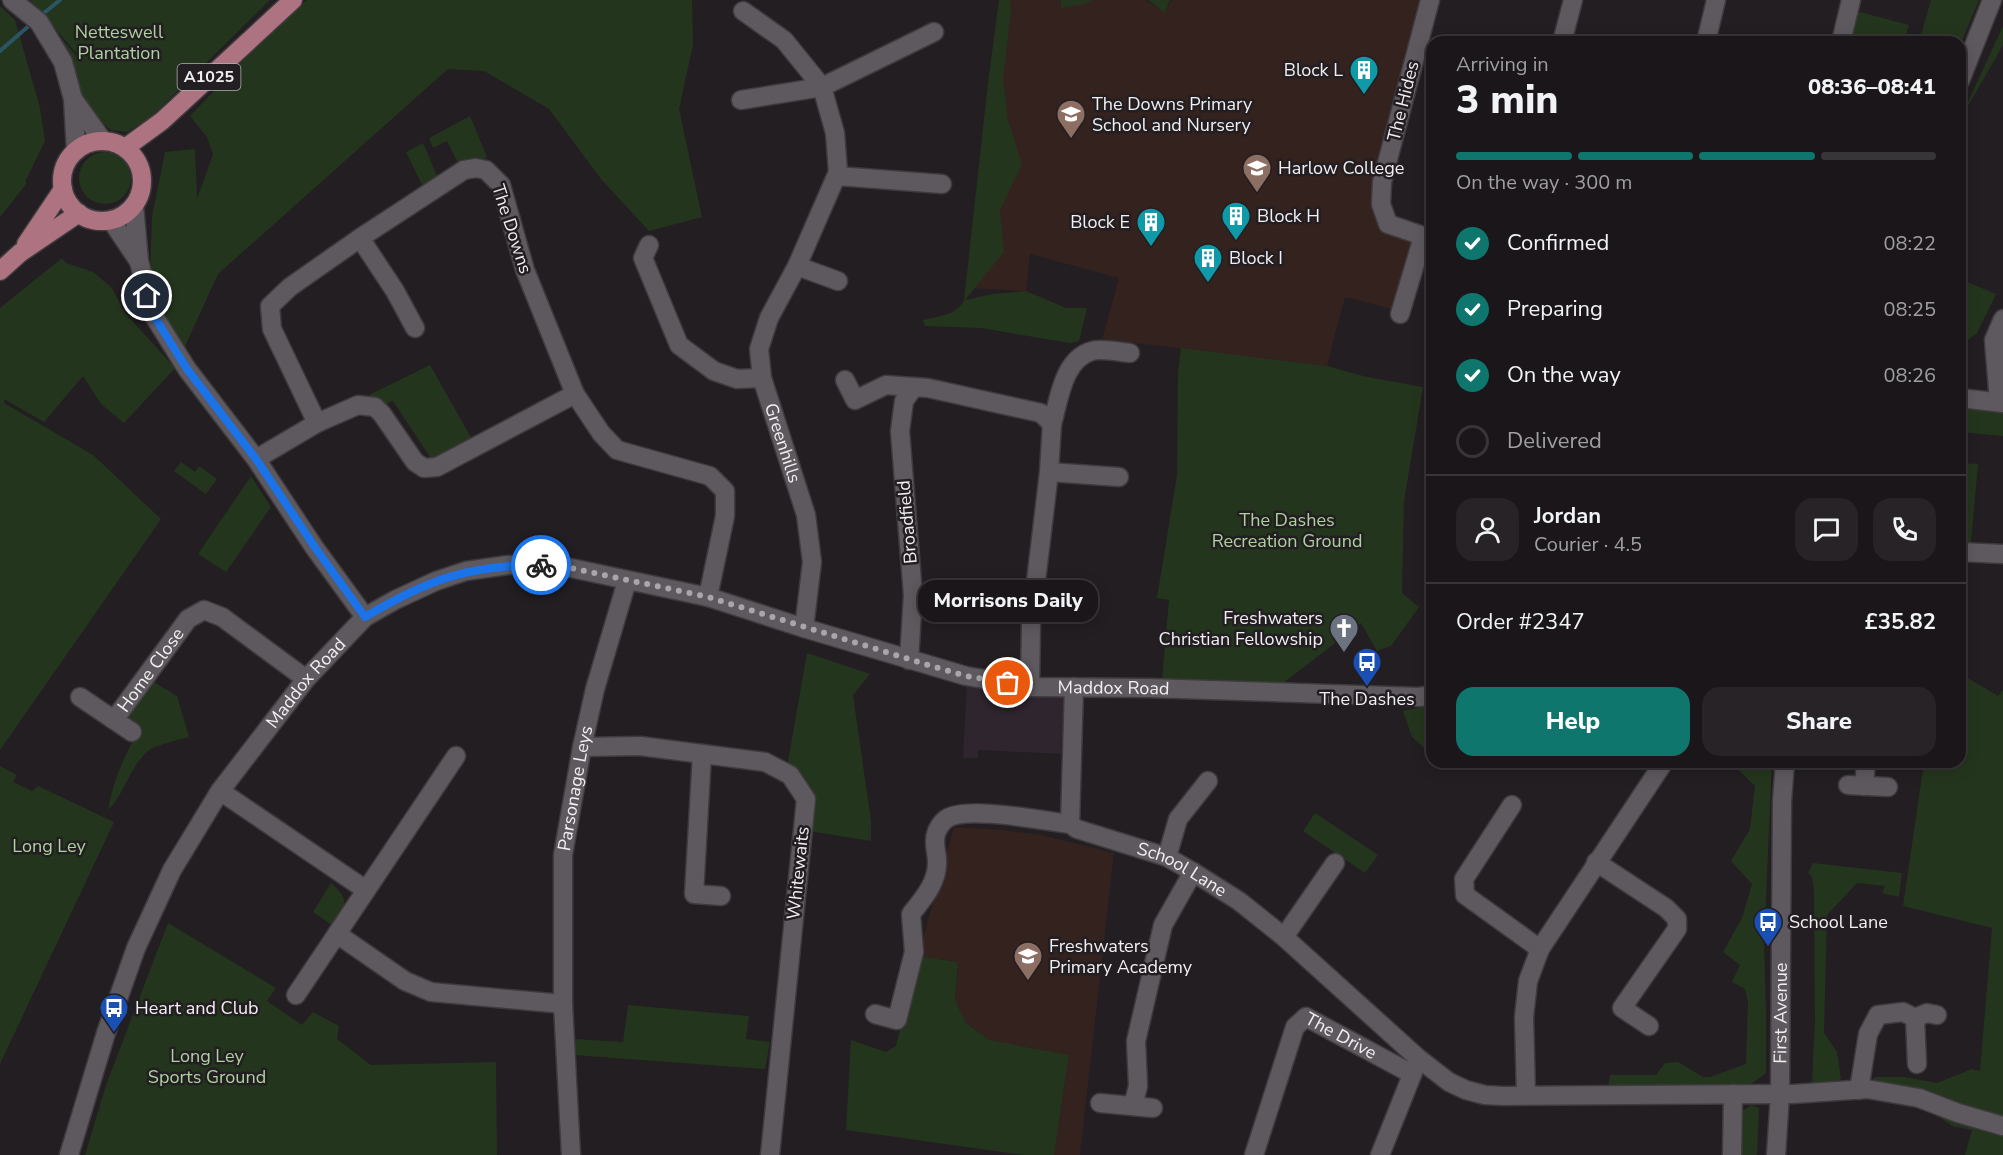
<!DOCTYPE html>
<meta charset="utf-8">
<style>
body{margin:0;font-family:"Nunito Sans",sans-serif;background:#272327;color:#f1f3f6;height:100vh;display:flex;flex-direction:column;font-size:22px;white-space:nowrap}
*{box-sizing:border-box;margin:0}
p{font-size:20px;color:#9f9fa2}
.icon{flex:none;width:33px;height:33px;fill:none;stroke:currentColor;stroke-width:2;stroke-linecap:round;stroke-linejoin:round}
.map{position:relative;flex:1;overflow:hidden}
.side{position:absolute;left:1426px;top:36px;width:540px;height:732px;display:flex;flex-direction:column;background:#1a161a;border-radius:18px;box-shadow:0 3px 15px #0003,0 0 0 2px #383539}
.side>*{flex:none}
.pin{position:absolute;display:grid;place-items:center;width:51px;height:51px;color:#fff;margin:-26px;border:3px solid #fff;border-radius:50%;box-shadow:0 2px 6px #0007}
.courier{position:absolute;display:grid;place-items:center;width:60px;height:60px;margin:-30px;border:4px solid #1a73e8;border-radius:50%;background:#fff;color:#222;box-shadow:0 2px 8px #0007}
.bubble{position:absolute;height:42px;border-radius:18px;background:#1a161a;box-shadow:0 3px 15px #0003,0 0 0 2px #383539;font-size:20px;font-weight:800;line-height:42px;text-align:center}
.head em{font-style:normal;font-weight:800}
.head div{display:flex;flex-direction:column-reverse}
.head{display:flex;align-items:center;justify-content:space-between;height:102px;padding:0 30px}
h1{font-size:39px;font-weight:800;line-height:45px}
.bar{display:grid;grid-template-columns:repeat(4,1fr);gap:9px 6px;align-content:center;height:72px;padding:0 30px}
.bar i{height:8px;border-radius:4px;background:#383539}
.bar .active{background:#0f766e}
.bar p{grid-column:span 4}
.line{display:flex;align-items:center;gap:15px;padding:0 30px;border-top:2px solid #383539}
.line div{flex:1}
.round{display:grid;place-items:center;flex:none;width:63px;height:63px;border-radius:18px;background:#272327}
ol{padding:0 30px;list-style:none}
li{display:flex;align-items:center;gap:18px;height:66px}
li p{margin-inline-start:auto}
li .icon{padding:6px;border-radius:50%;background:#0f766e;color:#fff;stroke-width:4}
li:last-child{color:#9f9fa2}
li i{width:33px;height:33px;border:3px solid #383539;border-radius:50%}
.primary-button{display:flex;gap:12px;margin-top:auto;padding:12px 30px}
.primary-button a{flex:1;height:69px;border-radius:18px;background:#0f766e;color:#fff;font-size:24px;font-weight:800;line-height:69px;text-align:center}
.primary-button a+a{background:#272327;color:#f1f3f6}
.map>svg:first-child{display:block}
</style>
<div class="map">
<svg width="2003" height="1155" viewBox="0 0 2003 1155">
<rect width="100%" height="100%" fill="#221e22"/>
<polygon fill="#2e252e" points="967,681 1065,691 1061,754 978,750 978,758 963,758"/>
<g fill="#34221e">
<polygon points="1000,0 1145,0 1165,12 1171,0 1422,0 1372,180 1374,208 1418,240 1396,310 1345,297 1327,366 1102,339 1119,278 1030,254 1026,291 969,288"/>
<polygon points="954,827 1003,830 1042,835 1114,853 1080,1155 1054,1155 1069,1055 990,1040 966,1023 955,1000 958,962 918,956"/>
</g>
<g fill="#24351d">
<polygon points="22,0 29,0 79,59 78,55 30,0 270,0 149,119 127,132 111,130 89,112"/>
<polygon points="307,0 692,0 693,45 679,109 702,217 649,231 601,179 549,109 484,71 448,69 218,274 181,355 157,315 150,278 152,216 165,152 195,149 197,199 213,154 207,137 190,116 278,24"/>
<path d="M999 0H1010L1011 10 1003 80 1008 120 1022 164 1000 210 1004 252 965 300 993 294 1026 291 1066 308H1087L1079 341 1070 343 981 328 925 326 923 320C936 317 958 315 964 300L988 83Z"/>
<polygon points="1061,0 1093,0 1085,4 1061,8"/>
<polygon points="1148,0 1170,0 1165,13"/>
<polygon points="1931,0 1979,0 1961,43 1919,42"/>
<polygon points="0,6 15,20 40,108 45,141 25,182 27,183 0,217"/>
<polygon points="1856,11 1909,25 1904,42 1873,42 1849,35"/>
<polygon points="2003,26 2003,45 1961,118 1961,117"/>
<polygon points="470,116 487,157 461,169 447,141 433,148 429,138"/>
<polygon points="423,143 438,178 423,187 406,152"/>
<circle cx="105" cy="178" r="26"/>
<polygon points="62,258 66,263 93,272 112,288 125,313 175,368 124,423 101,404 83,376 44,422 4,399 4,403 93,455 161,519 0,750 0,308"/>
<polygon points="1960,279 1996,294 1977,333 1968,340 1962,353 1960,352"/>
<polygon points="1181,348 1327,366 1367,377 1423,387 1404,501 1402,593 1419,607 1391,646 1377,651 1361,623 1282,684 1162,679 1169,600 1157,598 1177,475 1178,372"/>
<polygon points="430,365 473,441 434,463 393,401 386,404 369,395"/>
<polygon points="1960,410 2003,410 2003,436 1961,432"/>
<polygon points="181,462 195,472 199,466 217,479 206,494 174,471"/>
<polygon points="1960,463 1978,464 1971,543 1961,542"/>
<polygon points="251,476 271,507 226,572 198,554"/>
<polygon points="807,653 870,674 853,695 871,821 871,841 809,831 787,767"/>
<polygon points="1961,674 1998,696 2003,690 2003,1155 1965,1155 1972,1130 1952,1126 1933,1112 1901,1103 1877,1100 1874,1077 1905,1077 1937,1083 1972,1069 1980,1071 1992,928 1903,906 1924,762 1960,762"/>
<path d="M152 681 177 696 189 737C178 740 156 745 148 751 129 767 125 794 108 810 113 782 123 757 138 732L128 718Z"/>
<polygon points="1432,705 1432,755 1412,737 1403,711"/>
<polygon points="1772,762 1764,943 1766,1012 1766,1073 1747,1087 1608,1090 1610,1075 1656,1075 1665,1063 1678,1062 1703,1077 1710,1077 1746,1064 1748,1003 1745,989 1732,982 1740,965 1723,952 1742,918 1752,884 1731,861 1750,829 1755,786 1731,763"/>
<polygon points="0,766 17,775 13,782 32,791 38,786 114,822 0,1064"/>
<polygon points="1315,813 1378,855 1365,873 1303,831"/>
<polygon points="1813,863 1902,873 1899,897 1882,893 1885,886 1857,883 1827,915 1824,1033 1837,1052 1841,1079 1818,1086 1812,1081 1815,1021 1814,890 1812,877 1808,873"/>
<path d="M331 883C351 901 346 906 333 926L313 912Z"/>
<polygon points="168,923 276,988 267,1001 302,1025 313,1012 339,1026 337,1039 371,1065 496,1062 497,1155 85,1155 106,1085"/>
<polygon points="918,956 958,962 955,1000 966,1023 990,1040 1069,1055 1054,1155 1024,1155 846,1130 851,1040 886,1052 896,1046"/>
<polygon points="628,1005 749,1016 746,1039 770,1042 765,1069 574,1055 575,1039 623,1042"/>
<polygon points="1751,1105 1759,1108 1757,1155 1738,1155 1743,1111"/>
</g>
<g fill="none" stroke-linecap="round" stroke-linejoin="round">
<g stroke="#2b5564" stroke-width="4">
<polyline points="39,17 60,0"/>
<polyline points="0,51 31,24"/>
</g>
<g stroke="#3e3b3e" stroke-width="21">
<g id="minor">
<polyline points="12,0 39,22 63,62 73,99 76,151"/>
<polyline points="1430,0 1382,182 1381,204 1388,224 1432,239"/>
<path id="s1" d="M743 11 784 40 822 87 835 133 838 172 797 266 769 318 759 349 762 378 806 515 812 562 804 628"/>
<polyline points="1562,42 1573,0"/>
<polyline points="1706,42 1716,0"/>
<polyline points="1841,42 1851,0"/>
<polyline points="1960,81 1992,0"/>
<polyline points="73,99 103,141"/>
<polyline points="741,100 822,87 934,32"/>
<polyline points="837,176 942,184"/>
<polyline points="134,205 139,261 152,313 187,369 256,459 314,547 365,617"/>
<polyline points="111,220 138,260"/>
<polyline points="360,238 395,291 415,328"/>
<polyline points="649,245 643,258 679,345 714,371 737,379 762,378"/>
<polyline points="797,266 838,281"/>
<polyline points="1400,314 1423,237"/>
<polyline points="845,380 855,400 886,385 914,387"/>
<polyline points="1960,398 2003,403"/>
<polyline points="1999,402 1994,340 2003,319"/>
<polyline points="317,423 272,329 270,306 290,287 360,238 464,170 476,168 486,170 501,185 525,270 575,394 601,433 617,450 710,476 725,491 725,516 708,597"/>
<path d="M1052 424C1059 400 1063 359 1092 351 1102 348 1119 352 1130 353"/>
<polyline points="256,459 317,423 358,405 375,407 382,414 415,462 424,468 437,467 575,394"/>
<polyline points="1049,472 1119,477"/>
<polyline points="1960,552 2003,554"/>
<polyline points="909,660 913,595 900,431 904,401 914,387 928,388 1041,413 1052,424 1049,472 1031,623 1030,687"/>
<polyline points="80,697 132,732"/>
<path id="s2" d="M114 720 188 619 204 610 222 617 306 679"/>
<polyline points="582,747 640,746 765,762 790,775 806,799 770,1155"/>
<polyline points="702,754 694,894 721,896"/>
<polyline points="1848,785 1888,787"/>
<polyline points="1864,786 1866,762"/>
<polyline points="220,791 366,890"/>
<polyline points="1512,805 1464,879 1465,895 1540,949"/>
<polyline points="1070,824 1074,687"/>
<polyline points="1167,857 1178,819 1208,781"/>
<polyline points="1596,862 1666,908 1677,919 1677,929 1622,1008 1649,1026"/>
<polyline points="337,934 405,981 431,992 563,1004"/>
<polyline points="1284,937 1335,863"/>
<polyline points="296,995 456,756"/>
<path id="s3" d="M875 1014 897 1020 914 952 911 914C923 899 938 882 937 861 937 851 933 844 936 834 937 829 942 822 946 819 966 805 1044 821 1070 824L1077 829 1167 857 1193 872 1239 901 1284 937 1418 1058 1449 1082 1466 1090 1485 1095 1503 1096 1793 1094 1867 1089 1919 1098 1958 1113 2003 1126"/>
<polyline points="1915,1018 1927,1013 1937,1015"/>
<polyline points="1859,1090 1868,1034 1878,1015 1903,1012 1915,1018 1917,1064"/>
<polyline points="1526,1095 1524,1017 1528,981 1540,949 1664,762"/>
<polyline points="1100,1103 1153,1108"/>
<polyline points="1133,1106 1138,1086 1136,1041 1163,925 1193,872"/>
<path id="s4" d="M69 1155 106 1033 136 948 172 870 220 791 306 679 365 617 395 600 436 581 466 571 508 565H542L571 568 708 597 804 628 966 676 1030 687 1149 688 1419 697 1432 695"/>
<path id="s5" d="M571 1155 563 1004V855L582 747 595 689 627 581"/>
<path id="s6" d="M1254 1155 1295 1027 1306 1017 1412 1074"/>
<polyline points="1380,1155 1416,1065"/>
<polyline points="1732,1155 1733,1094"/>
<path id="s7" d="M1776 1155 1780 1094 1782 801 1785 762"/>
</g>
</g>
<g stroke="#3e3b3e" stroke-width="21">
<g id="major">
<circle cx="102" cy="181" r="40"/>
<polyline points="125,148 162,121 293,0"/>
<polyline points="26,244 63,189"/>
<polyline points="0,271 20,253 79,213"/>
</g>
</g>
<use href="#minor" stroke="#5e595e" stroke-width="18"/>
<use href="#major" stroke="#ae7381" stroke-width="18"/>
</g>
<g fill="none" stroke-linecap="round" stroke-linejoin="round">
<polyline stroke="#a9a6a9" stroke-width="6" stroke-dasharray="0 10.8" points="541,565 571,568 708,597 928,665 966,676 1008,683"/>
<path stroke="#1a73e8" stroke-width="8" d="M147 296 152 313 187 369 256 459 314 546 365 617C427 580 468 565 541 565"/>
</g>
<defs>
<g id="building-pin" transform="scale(1.5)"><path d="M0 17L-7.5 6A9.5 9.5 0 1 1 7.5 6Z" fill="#0f9aa8" stroke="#221e22"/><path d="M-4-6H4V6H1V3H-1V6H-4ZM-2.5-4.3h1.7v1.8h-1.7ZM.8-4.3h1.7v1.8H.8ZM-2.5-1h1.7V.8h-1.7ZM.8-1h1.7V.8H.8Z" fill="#fff"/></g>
<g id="school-pin" transform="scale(1.5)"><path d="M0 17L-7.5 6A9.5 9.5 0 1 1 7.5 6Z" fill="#8d6e63" stroke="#221e22"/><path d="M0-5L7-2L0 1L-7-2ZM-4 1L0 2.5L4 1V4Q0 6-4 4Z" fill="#fff"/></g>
<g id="university-pin" transform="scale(1.5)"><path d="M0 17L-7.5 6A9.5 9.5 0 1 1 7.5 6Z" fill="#8d6e63" stroke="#221e22"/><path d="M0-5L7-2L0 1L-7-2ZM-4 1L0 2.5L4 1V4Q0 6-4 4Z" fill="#fff"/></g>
<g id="church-pin" transform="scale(1.5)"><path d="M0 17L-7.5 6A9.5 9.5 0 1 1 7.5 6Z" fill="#6b7280" stroke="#221e22"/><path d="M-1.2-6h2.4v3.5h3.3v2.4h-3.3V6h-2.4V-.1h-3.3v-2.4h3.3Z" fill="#fff"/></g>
<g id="bus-pin" transform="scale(1.5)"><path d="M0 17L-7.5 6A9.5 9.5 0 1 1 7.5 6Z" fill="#1a4fb4" stroke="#221e22"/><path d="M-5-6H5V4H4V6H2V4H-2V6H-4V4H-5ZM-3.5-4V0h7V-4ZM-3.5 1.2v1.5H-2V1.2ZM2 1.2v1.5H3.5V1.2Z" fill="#fff"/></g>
</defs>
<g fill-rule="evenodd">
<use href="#building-pin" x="1364" y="70"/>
<use href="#school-pin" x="1071" y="114"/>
<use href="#university-pin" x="1257" y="168"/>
<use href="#building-pin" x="1236" y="216"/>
<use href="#building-pin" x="1151" y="222"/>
<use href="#building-pin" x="1208" y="258"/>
<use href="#church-pin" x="1344" y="628"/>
<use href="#bus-pin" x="1367" y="662"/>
<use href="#bus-pin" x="1768" y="922"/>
<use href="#school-pin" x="1028" y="956"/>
<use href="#bus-pin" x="114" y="1008"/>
</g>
<g text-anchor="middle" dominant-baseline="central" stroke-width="5" stroke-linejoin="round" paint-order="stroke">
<rect fill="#221e22" stroke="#b3b0b3" stroke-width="1.5" x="177.5" y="64" width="63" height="26" rx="4.5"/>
<g font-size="16" font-weight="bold" fill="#f1eff1">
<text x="209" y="77">A1025</text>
</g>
<g font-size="18" fill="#add29d" stroke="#221e22">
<text x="119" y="32">Netteswell<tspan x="119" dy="21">Plantation</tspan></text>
<text x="1287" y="520">The Dashes<tspan x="1287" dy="21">Recreation Ground</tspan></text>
<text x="49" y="846">Long Ley</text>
<text x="207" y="1056">Long Ley<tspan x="207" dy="21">Sports Ground</tspan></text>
</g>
<g font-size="18" fill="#f1eff1" stroke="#221e22" text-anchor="start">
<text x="1343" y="70" text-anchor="end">Block L</text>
<text x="1092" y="104">The Downs Primary<tspan x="1092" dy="21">School and Nursery</tspan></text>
<text x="1278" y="168">Harlow College</text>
<text x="1257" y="216">Block H</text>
<text x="1130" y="222" text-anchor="end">Block E</text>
<text x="1229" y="258">Block I</text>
<text x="1323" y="618" text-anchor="end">Freshwaters<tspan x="1323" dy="21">Christian Fellowship</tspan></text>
<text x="1367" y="699" text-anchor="middle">The Dashes</text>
<text x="1789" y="922">School Lane</text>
<text x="1049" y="946">Freshwaters<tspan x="1049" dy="21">Primary Academy</tspan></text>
<text x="135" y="1008">Heart and Club</text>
</g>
<g font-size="18" fill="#f1eff1" stroke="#221e22">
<text transform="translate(1403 101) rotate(-76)">The Hides</text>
<text transform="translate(512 229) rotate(72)">The Downs</text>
<text stroke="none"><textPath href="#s1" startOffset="489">Greenhills</textPath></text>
<text transform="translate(907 522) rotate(-95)">Broadfield</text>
<text stroke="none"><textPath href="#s2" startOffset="62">Home Close</textPath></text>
<text stroke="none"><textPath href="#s4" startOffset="534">Maddox Road</textPath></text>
<text stroke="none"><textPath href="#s4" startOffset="1398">Maddox Road</textPath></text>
<text stroke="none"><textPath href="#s5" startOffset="368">Parsonage Leys</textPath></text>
<text stroke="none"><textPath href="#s3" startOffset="484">School Lane</textPath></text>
<text transform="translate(798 873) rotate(-84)">Whitewaits</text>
<text stroke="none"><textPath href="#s7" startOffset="142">First Avenue</textPath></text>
<text stroke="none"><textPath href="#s6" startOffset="189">The Drive</textPath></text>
</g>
</g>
</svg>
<div class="pin" style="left:1008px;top:683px;background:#ea580c"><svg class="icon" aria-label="bag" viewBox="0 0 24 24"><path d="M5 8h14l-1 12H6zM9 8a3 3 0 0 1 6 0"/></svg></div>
<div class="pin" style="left:147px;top:296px;background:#1f2937"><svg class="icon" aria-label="home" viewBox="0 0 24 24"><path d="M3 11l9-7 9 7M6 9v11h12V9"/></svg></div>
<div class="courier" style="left:541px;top:565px"><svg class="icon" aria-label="bike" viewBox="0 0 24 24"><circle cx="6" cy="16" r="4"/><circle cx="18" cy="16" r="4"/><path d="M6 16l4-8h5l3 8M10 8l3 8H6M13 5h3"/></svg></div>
<div class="bubble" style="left:918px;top:580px;width:180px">Morrisons Daily</div>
<section class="side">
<div class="head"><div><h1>3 min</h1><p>Arriving in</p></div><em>08:36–08:41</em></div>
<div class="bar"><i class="active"></i><i class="active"></i><i class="active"></i><i></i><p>On the way · 300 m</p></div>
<ol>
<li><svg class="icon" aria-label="check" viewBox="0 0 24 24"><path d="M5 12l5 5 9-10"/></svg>Confirmed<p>08:22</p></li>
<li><svg class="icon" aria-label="check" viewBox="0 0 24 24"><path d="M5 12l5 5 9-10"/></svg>Preparing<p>08:25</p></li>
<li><svg class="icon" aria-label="check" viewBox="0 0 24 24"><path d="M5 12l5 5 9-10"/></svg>On the way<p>08:26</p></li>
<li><i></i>Delivered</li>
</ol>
<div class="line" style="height:108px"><a class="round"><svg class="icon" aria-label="person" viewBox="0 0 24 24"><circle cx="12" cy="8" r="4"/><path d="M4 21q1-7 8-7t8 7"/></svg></a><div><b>Jordan</b><p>Courier · 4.5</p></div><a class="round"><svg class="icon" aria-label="chat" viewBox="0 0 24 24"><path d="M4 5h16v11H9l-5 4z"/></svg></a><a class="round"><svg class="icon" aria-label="phone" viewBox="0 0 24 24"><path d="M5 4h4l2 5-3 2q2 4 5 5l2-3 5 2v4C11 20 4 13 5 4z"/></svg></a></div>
<div class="line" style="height:78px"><div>Order #2347</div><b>£35.82</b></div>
<div class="primary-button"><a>Help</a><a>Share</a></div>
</section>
</div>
